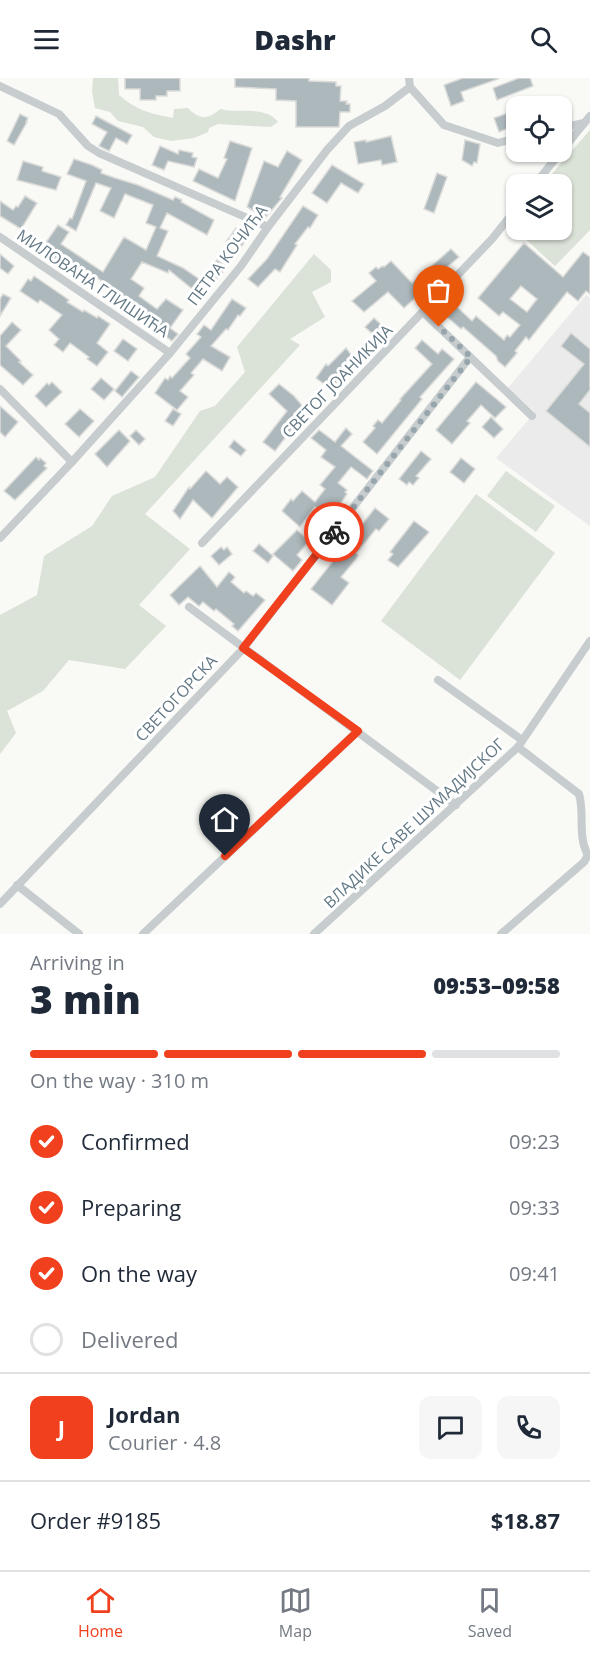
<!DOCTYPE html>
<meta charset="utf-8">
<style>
body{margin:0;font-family:"Open Sans",sans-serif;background:#f6f6f7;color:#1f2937;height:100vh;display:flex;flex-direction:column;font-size:22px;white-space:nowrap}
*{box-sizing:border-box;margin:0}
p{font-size:20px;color:#747a83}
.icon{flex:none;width:33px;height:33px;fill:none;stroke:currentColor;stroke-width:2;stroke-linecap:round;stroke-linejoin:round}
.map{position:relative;height:856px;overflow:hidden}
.drawer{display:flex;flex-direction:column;background:#fff;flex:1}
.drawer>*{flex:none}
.tools{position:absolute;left:506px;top:18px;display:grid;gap:12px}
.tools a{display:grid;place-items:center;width:66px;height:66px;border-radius:12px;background:#fff;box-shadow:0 2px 4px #0004;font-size:30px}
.pin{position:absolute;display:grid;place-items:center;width:51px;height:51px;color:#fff;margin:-62px -26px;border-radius:50% 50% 50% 0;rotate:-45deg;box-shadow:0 0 6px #0007}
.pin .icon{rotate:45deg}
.courier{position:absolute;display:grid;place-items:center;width:60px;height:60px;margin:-30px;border:4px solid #f1401e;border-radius:50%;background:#fff;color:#222;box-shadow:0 2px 8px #0007}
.head em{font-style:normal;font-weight:800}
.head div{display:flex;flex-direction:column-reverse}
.head{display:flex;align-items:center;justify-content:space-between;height:102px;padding:0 30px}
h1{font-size:39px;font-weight:800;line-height:45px}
.bar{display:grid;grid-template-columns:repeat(4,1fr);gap:9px 6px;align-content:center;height:72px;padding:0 30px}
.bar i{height:8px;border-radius:4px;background:#e0e1e3}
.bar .selected{background:#f1401e}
.bar p{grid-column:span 4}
.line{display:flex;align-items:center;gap:15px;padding:0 30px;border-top:2px solid #e0e1e3}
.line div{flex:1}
.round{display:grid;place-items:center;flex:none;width:63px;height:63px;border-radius:12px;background:#f6f6f7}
ol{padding:0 30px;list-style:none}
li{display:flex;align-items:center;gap:18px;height:66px}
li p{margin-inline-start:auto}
li .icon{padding:6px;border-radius:50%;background:#f1401e;color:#fff;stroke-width:4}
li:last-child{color:#747a83}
li i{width:33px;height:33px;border:3px solid #e0e1e3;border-radius:50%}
header{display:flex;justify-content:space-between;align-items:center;height:78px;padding:0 30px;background:#fff;font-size:27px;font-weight:800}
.dock{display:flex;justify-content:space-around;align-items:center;height:84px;border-top:2px solid #e0e1e3;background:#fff;font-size:16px;color:#747a83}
.dock a{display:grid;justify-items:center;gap:3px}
.dock .selected{color:#f1401e}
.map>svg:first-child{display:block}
</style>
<header><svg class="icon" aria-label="menu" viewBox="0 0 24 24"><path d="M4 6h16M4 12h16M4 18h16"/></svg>Dashr<svg class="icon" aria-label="search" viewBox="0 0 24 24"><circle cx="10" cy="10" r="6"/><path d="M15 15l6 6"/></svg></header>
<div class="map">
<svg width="590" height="856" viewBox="0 0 590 856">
<rect width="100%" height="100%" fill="#f9f9f6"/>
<polygon fill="#eaebea" points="586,217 590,220 590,448 496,380 535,334 508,310"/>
<g fill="#dbe2d7">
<path d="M93 0H118L119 17C138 33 149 35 173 40L174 31 188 30C199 42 208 42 220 31 238 36 266 27 278 44L271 49 218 46 209 50 208 54 194 60 171 63 154 59 143 49 118 43 110 34 95 30 92 13Z"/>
<polygon points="590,52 590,152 555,188 509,146 516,138 516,152 561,152 561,106 543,106"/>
<polygon points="314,176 331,192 331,204 312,214 325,239 290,261 300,267 145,436 190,471 139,527 166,548 125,591 69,582 43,613 7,633 16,655 0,676 0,537 37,517 44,478 92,448 112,418 155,399 200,333 215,328 245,294 237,269"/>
<polygon points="506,393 555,428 536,454 487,418"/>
<polygon points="476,416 555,475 460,602 381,543"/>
</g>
<g fill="#adb8bc" stroke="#dbdbd9" stroke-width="1.5" fill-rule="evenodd">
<polygon points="125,0 180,0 180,13 167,13 167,18 156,18 156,22 140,22 140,11 125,11"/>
<polygon points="235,0 309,0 309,3 336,4 336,8 341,8 340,23 347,23 346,26 350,26 350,34 340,34 339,49 296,49 296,23 276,22 276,11 235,9"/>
<polygon points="463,0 498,0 498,1 461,14 464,23 451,28 444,7"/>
<polygon points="519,0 530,0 533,8 497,22 493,10"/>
<polygon points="516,32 516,47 499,54 494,40"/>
<polygon points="20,36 28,40 26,44 27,44 14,67 7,63"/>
<polygon points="96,38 132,57 127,66 116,60 109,73 99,68 107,54 92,46"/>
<polygon points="391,58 397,84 382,87 381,82 358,86 354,64 366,62 366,64"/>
<polygon points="465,62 480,66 477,85 474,84 472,88 462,82"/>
<polygon points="230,63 252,70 235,123 193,103 199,91 218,100 227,81 224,80"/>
<polygon points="160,68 178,76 179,72 193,75 192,79 197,80 194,89 168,83 164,92 152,87"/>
<polygon points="287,73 302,82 280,119 282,120 265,140 247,129 264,83 278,89"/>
<polygon points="74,81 92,87 102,92 101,95 115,100 138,107 173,122 175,119 182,122 181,124 214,142 207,157 167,135 160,150 168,153 157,178 183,190 202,203 217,182 224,187 221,191 224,193 202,219 169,192 168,195 142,184 131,201 144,210 139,218 157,231 166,221 183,232 170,250 178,256 172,263 117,222 121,215 91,196 86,203 42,170 58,147 69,154 61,166 103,194 124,159 146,172 156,149 146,145 153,127 125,116 114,140 100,133 111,110 96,105 76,153 66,147 70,140 72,141 86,103 67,96"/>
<polygon points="23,83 43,89 42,93 61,99 56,112 17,102"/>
<polygon points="332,87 364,106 358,115 341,105 327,125 312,115"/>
<polygon points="437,95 447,99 434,135 424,131"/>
<polygon points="25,118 37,125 21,151 0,138 0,123 13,132 16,128 18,129"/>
<polygon points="303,128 318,137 310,150 308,149 295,166 297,167 280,194 275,191 258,209 248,201 267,181"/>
<polygon points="236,150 244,156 242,159 246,162 239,172 226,164"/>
<path d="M524 165 563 199 583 174 590 179V216L586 213 578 223 567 214 529 262 526 259 515 273 517 275 505 289 498 283 496 278 463 249 461 251 446 238 456 228 472 243 476 238 504 262 507 257 510 259 520 247 503 234 499 238 478 220ZM521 208 537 221 527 234 510 221Z"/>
<polygon points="451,171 459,179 440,195 441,197 404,230 388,214 364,234 352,223 376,203 369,195 376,189 378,191 383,188 384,189 391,183 412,205"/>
<polygon points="0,176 14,188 8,196 0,190"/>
<polygon points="34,198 69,222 67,224 83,234 84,232 97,240 98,238 110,246 97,265 108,274 97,288 87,281 89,279 70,265 63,274 54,267 59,261 49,252 62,237 40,222 38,225 20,213 28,201 31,203"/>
<polygon points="3,216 11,220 0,238 0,221"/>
<polygon points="232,221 246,230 240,238 238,237 228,252 226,251 211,268 230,279 222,293 203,281 191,295 194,297 180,313 188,319 177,332 155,315 165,300 168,302 170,298 172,300 190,280 186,276 201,259 197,256 204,247 211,252"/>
<polygon points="374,240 388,253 379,262 365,249"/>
<polygon points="12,244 21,252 6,268 21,283 19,284 33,297 23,307 0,287 0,258"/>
<polygon points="571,255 590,271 590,312 579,326 590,335 590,369 546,333 584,286 561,268"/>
<polygon points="123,261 137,271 128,283 114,273"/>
<polygon points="422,262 438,276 442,271 454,281 420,319 422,321 377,376 363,364 375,350 373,348 378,342 382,345 401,322 400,321 432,286 415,270"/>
<polygon points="346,270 356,283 331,311 316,300 326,286 328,288"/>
<polygon points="131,293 139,299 122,319 115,313"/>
<polygon points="101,300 114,311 104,322 91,311"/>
<polygon points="52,304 62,314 46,329 35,318 47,305 49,307"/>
<polygon points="476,304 506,329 495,340 481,327 467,343 470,345 452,366 436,352"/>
<polygon points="279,306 294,318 305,331 291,344 295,347 275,373 263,364 287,333 269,316"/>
<polygon points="0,328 18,344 5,359 0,354"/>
<polygon points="80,331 94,343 79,359 65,346"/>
<polygon points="173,331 181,336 173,348 165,343"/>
<polygon points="491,339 503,351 494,360 482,349"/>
<polygon points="346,350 352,356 341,368 373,393 367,401 351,389 338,405 347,412 345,414 347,416 330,441 315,429 300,449 282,433 291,421 293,423 302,413 315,424 325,411 320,407 335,389 321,379 326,372 311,360 319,352 335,364"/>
<polygon points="119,352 130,363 107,389 95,376"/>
<polygon points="136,352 145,361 139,367 130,358"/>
<polygon points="234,362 246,372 241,378 229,369"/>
<polygon points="421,373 431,381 416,398 419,400 413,407 409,404 407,407 399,401"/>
<polygon points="36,379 39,382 40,380 46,385 44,388 47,390 15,422 4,413"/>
<polygon points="461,380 475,391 464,405 450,394"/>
<polygon points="206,393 220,406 227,399 238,409 212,440 193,422 180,441 173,433 189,409 190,411"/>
<polygon points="375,430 389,441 379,453 376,451 356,475 358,477 356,481 341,499 349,505 332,527 311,511"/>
<polygon points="414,443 429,454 398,489 388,482 393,476 390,474"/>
<polygon points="297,452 309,463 297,477 302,482 293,493 273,476"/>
<polygon points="259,466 273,478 268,485 253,473"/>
<polygon points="221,469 224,472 227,469 232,476 219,487 211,478"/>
<polygon points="200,488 217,509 229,494 235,499 231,504 244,515 246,513 253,518 256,515 265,522 238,553 232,548 234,546 216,531 214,533 203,524 199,528 188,519 179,527 170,517"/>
</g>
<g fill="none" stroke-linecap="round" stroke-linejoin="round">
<g stroke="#c7cccf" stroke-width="8">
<polyline points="0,8 59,36 88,68 99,75 268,149"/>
<polyline points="410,9 444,47 498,65 516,60"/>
<polyline points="561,50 584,45"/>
<polyline points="535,106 590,38"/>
<polyline points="0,159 170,275"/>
<polyline points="423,234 532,338"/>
<polyline points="0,311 72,384"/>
<polyline points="0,460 72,384 170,275 241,188 268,149 327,72 349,48 385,28 410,9 409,0"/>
<polyline points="202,465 492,161 516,131"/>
<polyline points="189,529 456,727"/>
<polyline points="438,602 522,662"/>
<path d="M518 669 579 716C585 736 577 758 588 777H590"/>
<polyline points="17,807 79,856"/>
<polyline points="0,826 243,571 470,279"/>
<polyline points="143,856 358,653"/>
<polyline points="314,856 518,669 590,563"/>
<polyline points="501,856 584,784 588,777"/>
</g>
</g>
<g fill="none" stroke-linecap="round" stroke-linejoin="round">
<polyline stroke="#97a5ac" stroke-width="6" stroke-dasharray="0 10.8" points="334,454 471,279 439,249"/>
<polyline stroke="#f1401e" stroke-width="8" points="225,778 358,653 243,570 334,454"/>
</g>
<g text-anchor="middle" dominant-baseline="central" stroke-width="6" stroke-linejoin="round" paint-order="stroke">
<g font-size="16" fill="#627884" stroke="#fff">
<text transform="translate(227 177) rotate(-53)">ПЕТРА КОЧИЋА</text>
<text transform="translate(93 205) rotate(34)">МИЛОВАНА ГЛИШИЋА</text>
<text transform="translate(337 303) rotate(-46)">СВЕТОГ ЈОАНИКИЈА</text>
<text transform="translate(176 620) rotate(-47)">СВЕТОГОРСКА</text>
<text transform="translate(414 745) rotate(-43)">ВЛАДИКЕ САВЕ ШУМАДИЈСКОГ</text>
</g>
</g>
</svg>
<div class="tools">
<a><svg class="icon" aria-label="locate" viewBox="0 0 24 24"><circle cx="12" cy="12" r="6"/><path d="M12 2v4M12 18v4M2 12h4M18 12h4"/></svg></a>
<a><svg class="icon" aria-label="layers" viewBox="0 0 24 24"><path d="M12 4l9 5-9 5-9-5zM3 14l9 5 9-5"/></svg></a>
</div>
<div class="pin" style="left:439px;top:249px;background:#ea580c"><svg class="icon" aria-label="bag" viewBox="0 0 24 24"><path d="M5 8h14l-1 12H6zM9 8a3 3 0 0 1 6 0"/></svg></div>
<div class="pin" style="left:225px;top:778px;background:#1f2937"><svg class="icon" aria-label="home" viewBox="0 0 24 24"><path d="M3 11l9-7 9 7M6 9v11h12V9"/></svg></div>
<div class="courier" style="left:334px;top:454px"><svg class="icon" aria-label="bike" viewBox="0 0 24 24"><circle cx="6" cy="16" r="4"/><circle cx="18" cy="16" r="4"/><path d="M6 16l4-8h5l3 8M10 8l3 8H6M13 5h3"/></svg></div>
</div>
<section class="drawer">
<div class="head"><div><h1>3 min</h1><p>Arriving in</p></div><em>09:53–09:58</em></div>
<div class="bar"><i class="selected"></i><i class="selected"></i><i class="selected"></i><i></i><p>On the way · 310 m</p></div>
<ol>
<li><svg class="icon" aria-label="check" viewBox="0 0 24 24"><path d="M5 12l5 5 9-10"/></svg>Confirmed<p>09:23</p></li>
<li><svg class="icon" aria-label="check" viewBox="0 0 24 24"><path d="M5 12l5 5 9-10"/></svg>Preparing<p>09:33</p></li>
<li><svg class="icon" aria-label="check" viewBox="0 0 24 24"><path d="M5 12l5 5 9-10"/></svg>On the way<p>09:41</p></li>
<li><i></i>Delivered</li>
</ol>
<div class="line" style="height:108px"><b class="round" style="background:#f1401e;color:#fff">J</b><div><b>Jordan</b><p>Courier · 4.8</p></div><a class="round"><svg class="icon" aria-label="chat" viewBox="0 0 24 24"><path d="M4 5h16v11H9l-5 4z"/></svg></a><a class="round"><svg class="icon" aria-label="phone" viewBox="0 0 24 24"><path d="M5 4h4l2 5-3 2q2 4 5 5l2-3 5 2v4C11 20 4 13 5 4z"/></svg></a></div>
<div class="line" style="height:78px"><div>Order #9185</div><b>$18.87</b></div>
</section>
<nav class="dock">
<a class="selected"><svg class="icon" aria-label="home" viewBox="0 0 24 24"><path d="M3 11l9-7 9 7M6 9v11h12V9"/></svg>Home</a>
<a><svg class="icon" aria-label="map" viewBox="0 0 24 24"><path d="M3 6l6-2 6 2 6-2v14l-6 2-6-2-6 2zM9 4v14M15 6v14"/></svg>Map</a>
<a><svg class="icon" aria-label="saved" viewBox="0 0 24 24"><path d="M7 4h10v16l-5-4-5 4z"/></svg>Saved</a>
</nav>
